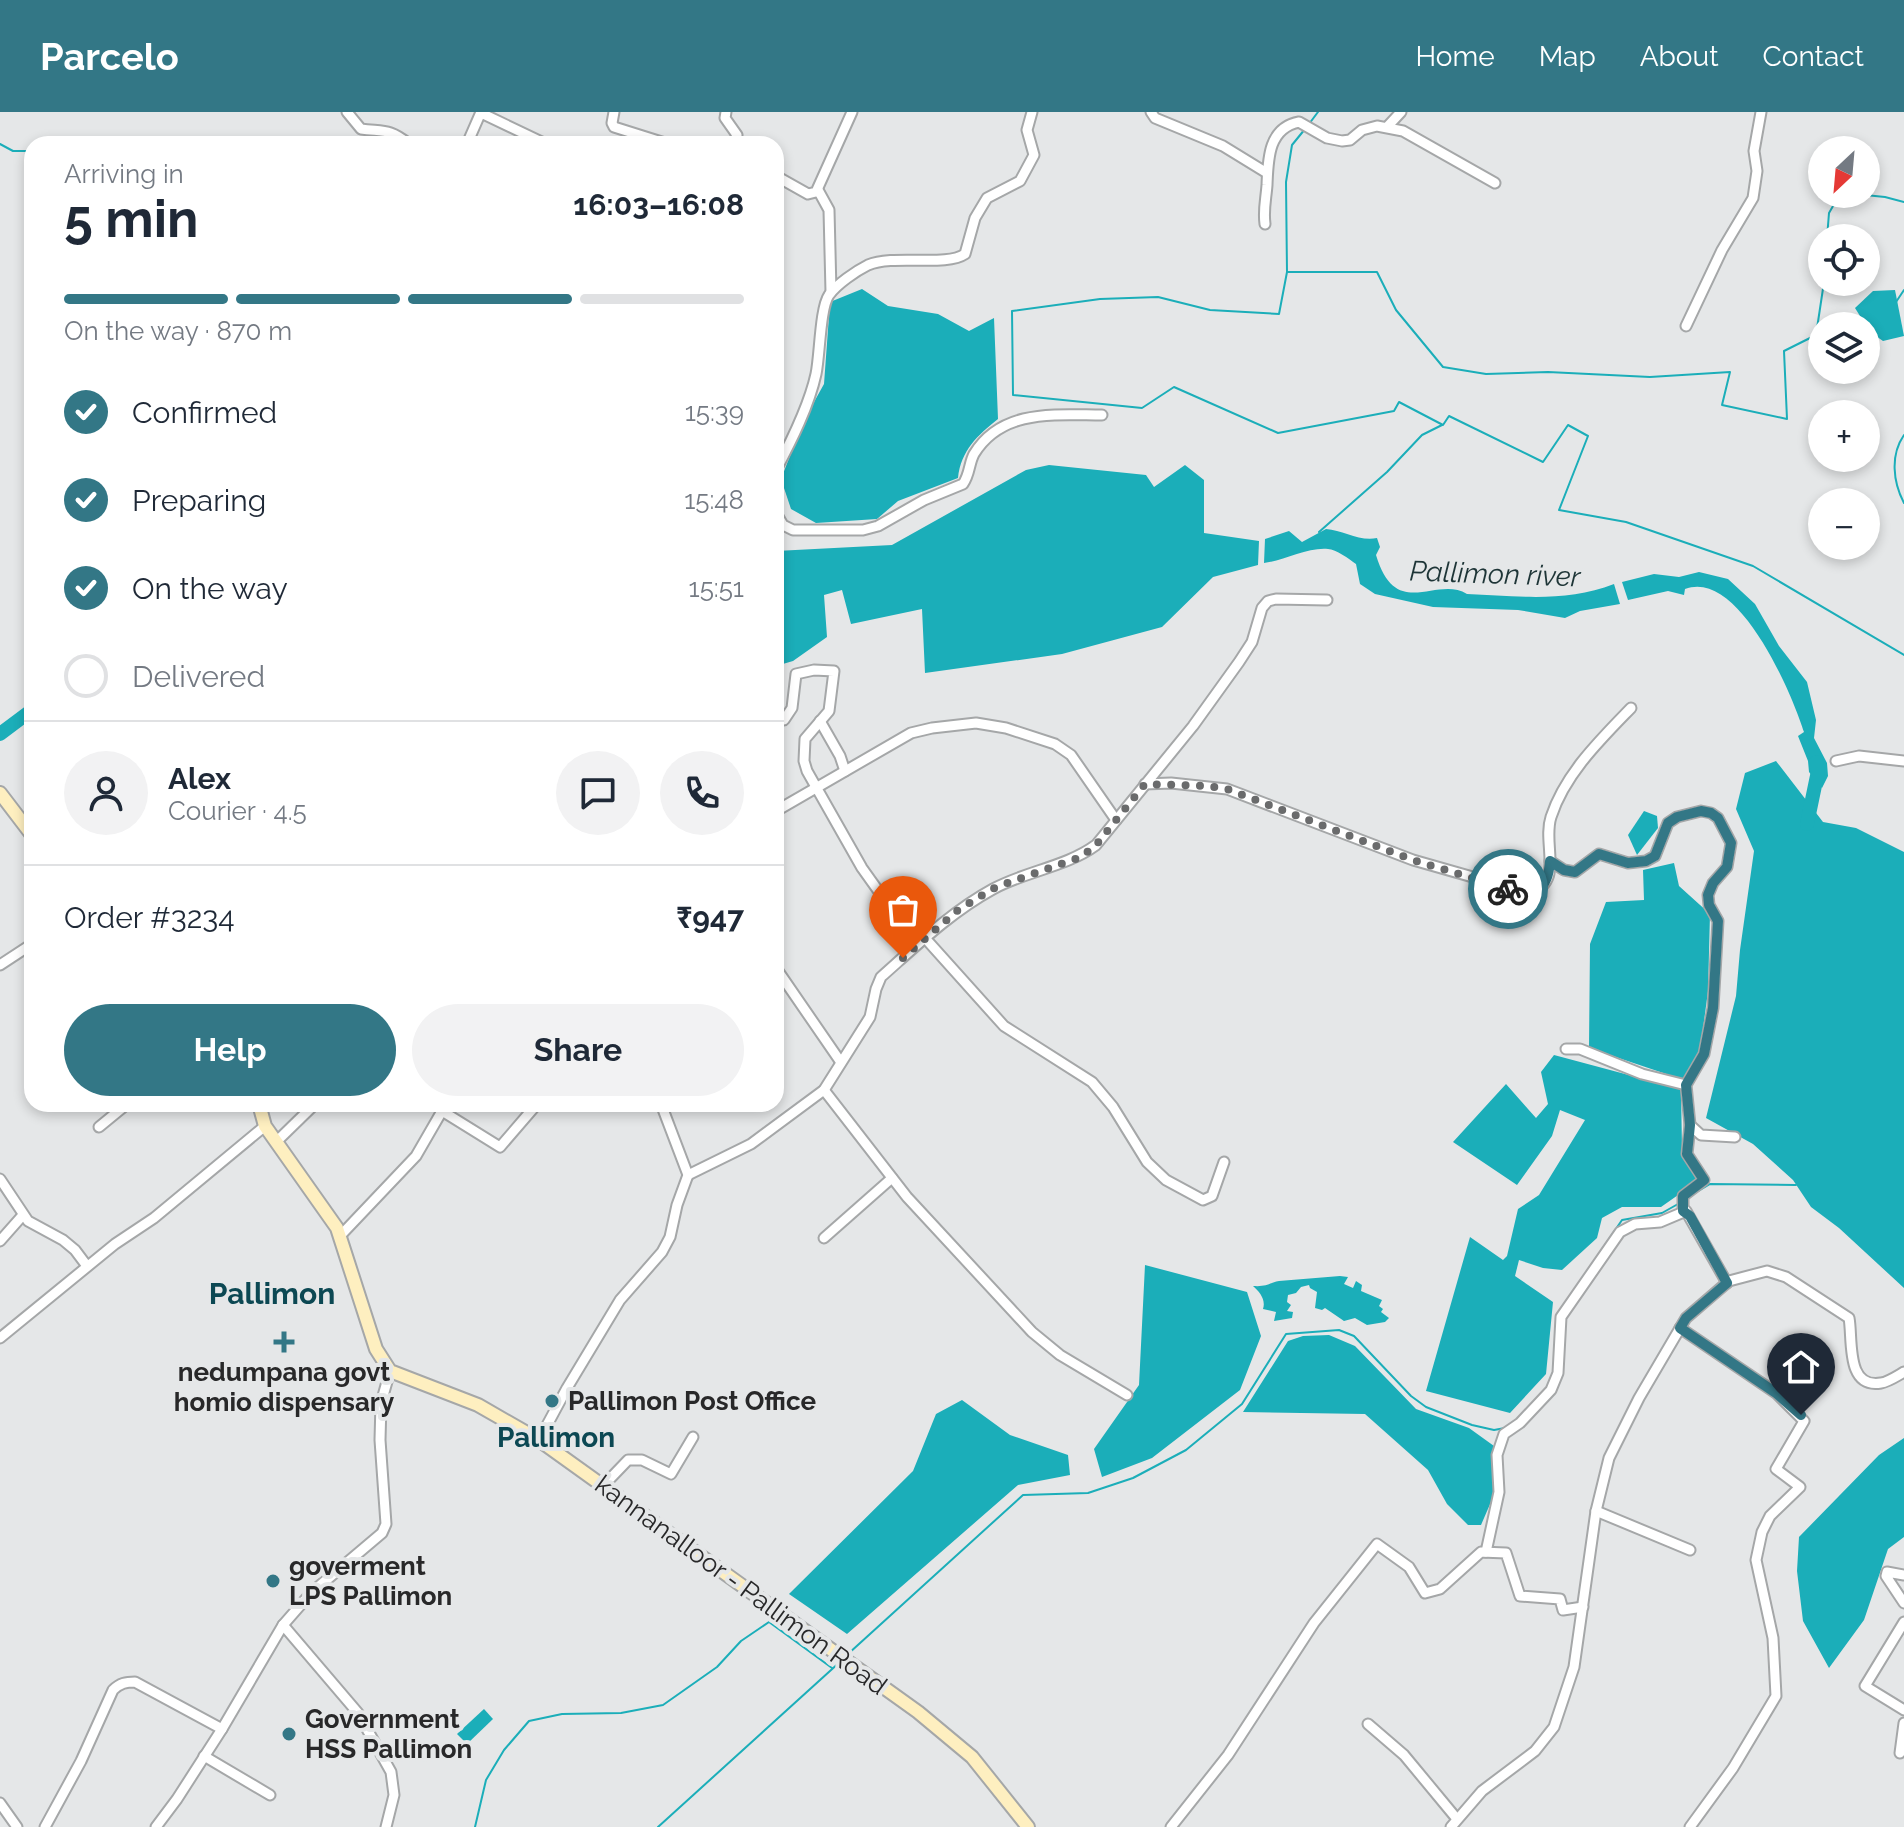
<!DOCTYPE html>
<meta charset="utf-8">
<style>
body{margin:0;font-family:Raleway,sans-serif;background:#f2f2f3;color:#1f2937;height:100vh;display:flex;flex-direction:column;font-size:30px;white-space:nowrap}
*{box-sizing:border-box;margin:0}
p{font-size:26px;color:#747a83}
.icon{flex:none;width:44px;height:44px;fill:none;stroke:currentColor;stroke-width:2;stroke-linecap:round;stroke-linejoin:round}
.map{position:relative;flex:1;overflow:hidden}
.drawer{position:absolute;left:24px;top:24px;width:760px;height:976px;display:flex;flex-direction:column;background:#fff;border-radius:24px;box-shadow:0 4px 12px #0003}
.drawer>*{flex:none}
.needle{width:52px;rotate:206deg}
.tools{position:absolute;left:1808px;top:24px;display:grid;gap:16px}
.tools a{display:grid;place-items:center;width:72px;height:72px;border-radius:50%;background:#fff;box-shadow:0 4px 12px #0003;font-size:40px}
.pin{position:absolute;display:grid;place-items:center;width:68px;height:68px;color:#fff;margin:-82px -34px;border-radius:50% 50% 50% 0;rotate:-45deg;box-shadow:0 0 8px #0007}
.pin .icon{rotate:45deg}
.courier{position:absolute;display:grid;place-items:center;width:80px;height:80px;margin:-40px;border:6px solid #337786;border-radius:50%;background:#fff;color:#222;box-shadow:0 2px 10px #0007}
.summary em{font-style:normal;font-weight:700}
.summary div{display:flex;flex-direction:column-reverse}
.summary{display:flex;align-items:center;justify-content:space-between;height:136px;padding:0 40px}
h1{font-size:52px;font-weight:700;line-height:60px}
.bar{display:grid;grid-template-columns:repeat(4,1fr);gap:12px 8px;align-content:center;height:96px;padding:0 40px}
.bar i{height:10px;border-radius:6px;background:#e0e1e3}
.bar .current{background:#337786}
.bar p{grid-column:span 4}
.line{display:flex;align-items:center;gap:20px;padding:0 40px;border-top:2px solid #e0e1e3}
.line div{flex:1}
.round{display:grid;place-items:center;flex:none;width:84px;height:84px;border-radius:42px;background:#f2f2f3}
ol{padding:0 40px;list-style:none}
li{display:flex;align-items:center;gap:24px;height:88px}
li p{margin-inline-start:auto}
li .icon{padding:8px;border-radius:50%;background:#337786;color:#fff;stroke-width:4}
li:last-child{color:#747a83}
li i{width:44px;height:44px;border:4px solid #e0e1e3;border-radius:50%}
.primary-button{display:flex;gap:16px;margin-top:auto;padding:16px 40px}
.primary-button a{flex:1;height:92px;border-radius:48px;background:#337786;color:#fff;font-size:32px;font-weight:700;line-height:92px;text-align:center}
.primary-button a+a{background:#f2f2f3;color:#1f2937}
header{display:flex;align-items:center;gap:48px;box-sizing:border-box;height:112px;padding:0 40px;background:#337786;color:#fff}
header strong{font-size:38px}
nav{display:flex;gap:44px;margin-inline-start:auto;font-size:28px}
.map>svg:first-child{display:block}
</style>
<header>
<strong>Parcelo</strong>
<nav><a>Home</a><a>Map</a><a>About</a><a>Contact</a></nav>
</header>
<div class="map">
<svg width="1904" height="1715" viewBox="0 0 1904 1715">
<rect width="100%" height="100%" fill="#e5e7e8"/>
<g fill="#1baeb9">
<path d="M862 177 888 194 938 202 969 219 994 206 998 307C978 323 961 338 958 366L898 389 877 407 816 411 791 397 781 367 804 308 824 272 830 190Z"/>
<polygon points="1895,178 1904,224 1883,229 1870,220 1855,196 1873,179"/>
<polygon points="1049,353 1146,363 1154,375 1185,353 1204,368 1204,421 1259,429 1258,453 1213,465 1162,515 1062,542 925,561 922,497 851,512 842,478 824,483 827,525 793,549 776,554 776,439 892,433 1026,358"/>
<path d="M1326 417C1343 418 1360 430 1377 426L1380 435 1376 443C1396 510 1436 463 1467 482 1517 484 1566 491 1614 472L1620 492 1580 499 1565 506 1518 498 1433 495 1375 482 1360 472 1356 452C1349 447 1336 437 1328 437 1308 435 1283 449 1264 451L1265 427 1289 419 1302 430Z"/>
<path d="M1699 460 1728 467 1755 492 1779 534 1807 570 1816 608 1814 626 1827 651 1828 664 1822 676 1809 660 1808 649 1798 624 1804 620C1792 582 1739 456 1685 477L1684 483 1668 479 1628 488 1622 470 1654 462 1679 465Z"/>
<polygon points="1776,649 1823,710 1856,716 1904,740 1904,1176 1839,1116 1811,1095 1793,1068 1753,1032 1706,1006 1736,884 1740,838 1754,739 1736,697 1745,661"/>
<polygon points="1644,699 1657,704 1658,716 1637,743 1628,723"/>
<polygon points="1674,751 1679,774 1710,802 1708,879 1699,947 1684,968 1589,936 1590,832 1606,790 1644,788 1643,758"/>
<polygon points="1554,943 1681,977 1682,1037 1698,1069 1661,1095 1622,1095 1602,1106 1597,1126 1562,1158 1543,1156 1519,1148 1515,1164 1553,1190 1546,1262 1510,1301 1426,1279 1470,1125 1503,1148 1507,1144 1518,1097 1539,1083 1585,1008 1560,998 1552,1024 1517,1073 1453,1030 1506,972 1536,1006 1548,992 1541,960"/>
<polygon points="1145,1153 1247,1180 1261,1224 1240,1278 1152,1346 1102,1365 1094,1337 1139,1273"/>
<path d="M1340 1164 1348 1165 1344 1172 1353 1176 1356 1169 1362 1173 1361 1179 1382 1188 1379 1194 1383 1197 1381 1200 1389 1206 1385 1210 1367 1213 1355 1206 1344 1209 1325 1196 1322 1198 1315 1196 1317 1180 1310 1176 1309 1173 1301 1175 1296 1181 1288 1183 1287 1190 1291 1193 1287 1199 1293 1200 1292 1206 1274 1209 1276 1200 1263 1197C1266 1188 1260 1180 1253 1174 1267 1175 1269 1171 1279 1169 1299 1167 1320 1166 1340 1164Z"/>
<polygon points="1329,1223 1355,1234 1416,1297 1469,1316 1494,1334 1497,1376 1481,1413 1468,1413 1447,1392 1428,1358 1365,1302 1243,1300 1288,1229 1303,1224"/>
<polygon points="962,1288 1010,1323 1068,1343 1070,1363 1018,1373 847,1522 789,1482 913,1359 936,1302"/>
<polygon points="1904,1326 1904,1425 1888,1437 1864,1508 1829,1556 1803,1509 1797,1459 1799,1425 1879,1343"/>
<polygon points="484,1597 493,1607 467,1632 457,1622"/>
</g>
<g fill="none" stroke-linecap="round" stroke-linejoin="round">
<g stroke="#1baeb9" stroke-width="2">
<polyline points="1309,12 1318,0"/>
<polyline points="1305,17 1292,33 1286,70 1287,160 1279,202 1210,198 1158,185 1100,187 1012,199 1013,283 1142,296 1174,275 1278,321 1394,299 1399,290 1443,313 1449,304 1543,350 1568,313 1588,324 1559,398 1626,410 1753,454 1904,543"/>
<polyline points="0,32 13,39 32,39"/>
<polyline points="1855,82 1885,85 1904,90"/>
<polyline points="1827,126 1829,101 1840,82"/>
<polyline points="32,135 28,138 26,156 32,153"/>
<polyline points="1288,160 1377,160 1396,198 1443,255 1486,262 1548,260 1650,265 1730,260 1722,293 1787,307 1784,239 1816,223 1824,170"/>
<polyline points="1896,190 1904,178"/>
<path d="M1904 323C1890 343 1893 370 1904 391"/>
<polyline points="1319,420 1387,360 1422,323 1442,313"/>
<polyline points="1690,1084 1710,1072 1796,1073"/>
<polyline points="1567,1189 1622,1108 1662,1101 1678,1092"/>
<polyline points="848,1542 1023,1383 1088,1381 1133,1366 1186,1338 1242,1292 1286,1222 1339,1218 1354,1224 1411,1284 1426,1295 1472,1313 1494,1318 1505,1316"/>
<polyline points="475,1715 486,1668 504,1638 529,1609 562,1602 621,1601 663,1593 717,1555 741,1529 769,1510 832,1556"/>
<polyline points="658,1715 841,1549"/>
</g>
<g stroke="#1baeb9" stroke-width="14">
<polyline points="0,622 32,598"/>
<polyline points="1807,712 1818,659 1816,650"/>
</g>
<g stroke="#a5a7a8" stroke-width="13">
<g id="street">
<path d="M347 0 361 17C384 20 389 16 409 32"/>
<polyline points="614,0 612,11 614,15 668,32"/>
<polyline points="726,0 725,6 737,23 733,32"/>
<polyline points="1151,0 1155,6 1223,34 1267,61"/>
<polyline points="481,1 546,32"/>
<polyline points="1387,15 1401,0"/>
<polyline points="467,32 481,0"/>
<polyline points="776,64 808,82 816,80 852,0"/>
<polyline points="818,78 829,98 831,180"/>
<path d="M1265 112C1263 98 1266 87 1267 73 1268 48 1268 16 1299 10L1327 26 1342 29 1350 28 1362 18 1377 14 1403 19 1495 71"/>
<polyline points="1686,214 1722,138 1753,86 1757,59 1754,39 1761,0"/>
<path d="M776 358C792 328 809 294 816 262 820 243 820 196 829 183 837 172 856 159 868 153 894 142 946 155 965 142L975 106 987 86 1020 69 1034 43 1027 18 1032 0"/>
<path d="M776 401 783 413 793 418H863L878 414 924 388 963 372C970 362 969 351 974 342 1002 296 1057 303 1102 303"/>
<polyline points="776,608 784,608 792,596 796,562 814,558 834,559 829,599 805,627 804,649 807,659 862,756 882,784 925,826 1004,914 1092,970 1113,995 1147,1050 1166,1068 1203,1088 1212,1084 1224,1050"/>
<polyline points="820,609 840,644 845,659"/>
<polyline points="1836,649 1859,644 1904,649"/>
<path d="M1145 672 1171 671 1227 677 1413 748 1529 781C1565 771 1542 732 1551 705 1565 662 1600 628 1631 596"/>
<polyline points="776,699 911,621 932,616 976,611 1006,616 1055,632 1071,643 1116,708"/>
<polyline points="1550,749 1564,758 1575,760 1599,742 1628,751 1646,749 1655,744 1668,711 1677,705 1701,699 1711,701 1718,706 1731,731 1727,755 1713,771 1708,783 1709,793 1718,809 1713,896 1704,942 1686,973 1690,1013 1687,1042 1704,1068 1683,1084 1683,1099"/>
<polyline points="0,853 32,832"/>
<polyline points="776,856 840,949"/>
<polyline points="1566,937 1580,937 1642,962 1686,973"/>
<polyline points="824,978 907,1085 1032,1220 1060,1243 1127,1283"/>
<polyline points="1690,1013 1701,1023 1735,1025"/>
<polyline points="99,1015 127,992"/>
<polyline points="276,1030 315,992"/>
<path d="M688 1063 751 1032 824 978 870 905 876 877 881 865C917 833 951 800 993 777 1026 759 1066 755 1096 733L1193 614 1239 550 1252 530 1262 496 1268 489 1276 487 1327 488"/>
<polyline points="0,1067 28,1109 63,1128 75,1138 87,1154"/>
<polyline points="340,1124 416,1044 442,999 500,1035 537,992"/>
<polyline points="824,1126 892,1066"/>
<polyline points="0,1129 23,1103"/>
<polyline points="1680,1216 1776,1281 1804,1309 1776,1357 1800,1375 1770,1404 1762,1420 1756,1448 1773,1526 1776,1584 1733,1656 1690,1715"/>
<polyline points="0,1226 115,1132 154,1106 265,1014"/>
<polyline points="539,1328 567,1276 620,1188 662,1140 670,1125 677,1093 688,1063 661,992"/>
<polyline points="603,1374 628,1348 642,1348 671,1362 693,1325"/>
<polyline points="1596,1399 1690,1438"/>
<polyline points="1486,1440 1499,1380 1497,1343 1504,1322 1520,1311 1551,1278 1558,1261 1561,1205 1620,1120 1635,1112 1660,1110 1686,1099 1727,1171"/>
<polyline points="1904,1463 1887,1460 1886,1464 1904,1491"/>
<polyline points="1904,1510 1865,1574 1904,1598"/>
<polyline points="283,1513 358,1601 391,1660 394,1683 386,1715"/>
<polyline points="1368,1612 1404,1643 1457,1707"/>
<polyline points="1900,1641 1904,1611"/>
<polyline points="204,1644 270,1683"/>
<polyline points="0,1691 17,1715"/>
<path d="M45 1715 81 1649 113 1578C120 1571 126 1570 135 1570L222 1617"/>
<polyline points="156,1715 177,1687 222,1617 283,1513 311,1481 382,1421 386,1412 380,1328 381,1291 390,1259"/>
<polyline points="1171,1715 1228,1643 1314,1511 1377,1432 1409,1455 1425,1481 1440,1477 1481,1440 1506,1441 1520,1484 1560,1487 1563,1498 1583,1495"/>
<path d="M1451 1715 1482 1679 1535 1639 1554 1615 1574 1555 1596 1399 1609 1346 1639 1286 1686 1206 1729 1169 1767 1159 1786 1165 1849 1206C1853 1226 1845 1277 1881 1271 1888 1270 1897 1264 1904 1260"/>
</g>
</g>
<g stroke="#a5a7a8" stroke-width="16">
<g id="secondary">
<polyline points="0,681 32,723"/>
<polyline points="259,992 265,1014 337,1116 376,1237 390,1259 478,1293 539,1328 918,1600 972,1645 1028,1715"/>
</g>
</g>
<use href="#street" stroke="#fff" stroke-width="9"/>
<use href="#secondary" stroke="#feefc0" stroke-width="12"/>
</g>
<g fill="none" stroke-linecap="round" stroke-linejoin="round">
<polyline stroke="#6a6b6c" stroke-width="8" stroke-dasharray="0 14.4" points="903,846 958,798 996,775 1081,745 1096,733 1145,672 1207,674 1227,677 1413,748 1508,777"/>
<path stroke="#337786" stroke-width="10" d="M1508 777C1536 784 1548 779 1550 749L1564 758 1575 760 1599 742 1628 751 1646 749 1655 744 1668 711 1677 705 1701 699 1711 701 1718 706 1731 731 1727 755 1713 771 1708 783 1709 793 1718 809 1713 896 1704 942 1686 973 1690 1013 1687 1042 1704 1068 1683 1084V1099L1690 1104 1727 1171 1686 1206 1680 1216 1776 1281 1801 1303"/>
</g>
<g fill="#337786" stroke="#e5e7e8" stroke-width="3">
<path d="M280 1218h8v8h8v8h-8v8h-8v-8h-8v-8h8z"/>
<circle cx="552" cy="1289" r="8"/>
<circle cx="273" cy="1469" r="8"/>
<circle cx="289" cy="1622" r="8"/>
</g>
<g text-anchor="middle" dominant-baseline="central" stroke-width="8" stroke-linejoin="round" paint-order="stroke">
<g font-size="26" font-weight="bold" fill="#282829" stroke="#e5e7e8" text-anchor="start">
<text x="284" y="1260" text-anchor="middle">nedumpana govt<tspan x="284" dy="30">homio dispensary</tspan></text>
<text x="568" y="1289">Pallimon Post Office</text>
<text x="289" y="1454">goverment<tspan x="289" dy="30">LPS Pallimon</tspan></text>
<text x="305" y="1607">Government<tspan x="305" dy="30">HSS Pallimon</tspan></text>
</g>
<g font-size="26" fill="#282829" stroke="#e5e7e8">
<text transform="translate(741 1473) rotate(36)">kannanalloor - Pallimon Road</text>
</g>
<g font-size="28" font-style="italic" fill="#1e3537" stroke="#e5e7e8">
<text transform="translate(1495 462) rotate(2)">Pallimon river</text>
</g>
<g font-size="28" font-weight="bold" fill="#0c4853" stroke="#e5e7e8">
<text x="556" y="1325">Pallimon</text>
</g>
<g font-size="30" font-weight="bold" fill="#0c4853" stroke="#e5e7e8">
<text x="272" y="1181">Pallimon</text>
</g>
</g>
</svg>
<div class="tools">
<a><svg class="needle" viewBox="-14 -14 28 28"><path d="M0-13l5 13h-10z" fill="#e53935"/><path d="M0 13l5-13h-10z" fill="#747a83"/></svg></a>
<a><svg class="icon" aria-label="locate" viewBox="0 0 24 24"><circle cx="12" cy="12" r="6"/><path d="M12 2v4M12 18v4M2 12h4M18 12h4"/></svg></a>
<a><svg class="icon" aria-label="layers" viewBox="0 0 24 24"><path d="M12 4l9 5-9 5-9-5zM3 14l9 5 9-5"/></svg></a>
<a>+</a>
<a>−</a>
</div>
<div class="pin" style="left:903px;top:846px;background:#ea580c"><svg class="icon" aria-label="bag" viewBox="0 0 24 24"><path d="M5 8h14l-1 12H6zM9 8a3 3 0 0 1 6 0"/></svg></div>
<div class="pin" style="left:1801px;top:1303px;background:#1f2937"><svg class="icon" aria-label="home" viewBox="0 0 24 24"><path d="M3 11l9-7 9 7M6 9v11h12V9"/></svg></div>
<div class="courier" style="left:1508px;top:777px"><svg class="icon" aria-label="bike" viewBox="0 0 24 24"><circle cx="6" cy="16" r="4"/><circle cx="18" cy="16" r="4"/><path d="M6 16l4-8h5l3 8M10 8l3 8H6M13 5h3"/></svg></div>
<section class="drawer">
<div class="summary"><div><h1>5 min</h1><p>Arriving in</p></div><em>16:03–16:08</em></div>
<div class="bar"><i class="current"></i><i class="current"></i><i class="current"></i><i></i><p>On the way · 870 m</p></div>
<ol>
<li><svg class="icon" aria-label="check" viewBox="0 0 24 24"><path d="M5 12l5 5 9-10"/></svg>Confirmed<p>15:39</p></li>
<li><svg class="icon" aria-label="check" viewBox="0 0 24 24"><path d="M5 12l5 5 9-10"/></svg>Preparing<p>15:48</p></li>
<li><svg class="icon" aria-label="check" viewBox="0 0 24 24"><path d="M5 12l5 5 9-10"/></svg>On the way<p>15:51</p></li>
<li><i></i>Delivered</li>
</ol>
<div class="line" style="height:144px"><a class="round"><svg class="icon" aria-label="person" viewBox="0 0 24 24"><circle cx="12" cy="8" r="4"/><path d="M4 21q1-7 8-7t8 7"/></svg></a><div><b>Alex</b><p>Courier · 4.5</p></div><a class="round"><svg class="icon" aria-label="chat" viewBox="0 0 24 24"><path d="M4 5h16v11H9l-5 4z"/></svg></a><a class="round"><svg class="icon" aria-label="phone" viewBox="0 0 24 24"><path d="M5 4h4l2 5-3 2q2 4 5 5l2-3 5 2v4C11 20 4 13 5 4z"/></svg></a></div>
<div class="line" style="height:104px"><div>Order #3234</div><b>₹947</b></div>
<div class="primary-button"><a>Help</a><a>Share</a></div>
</section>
</div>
